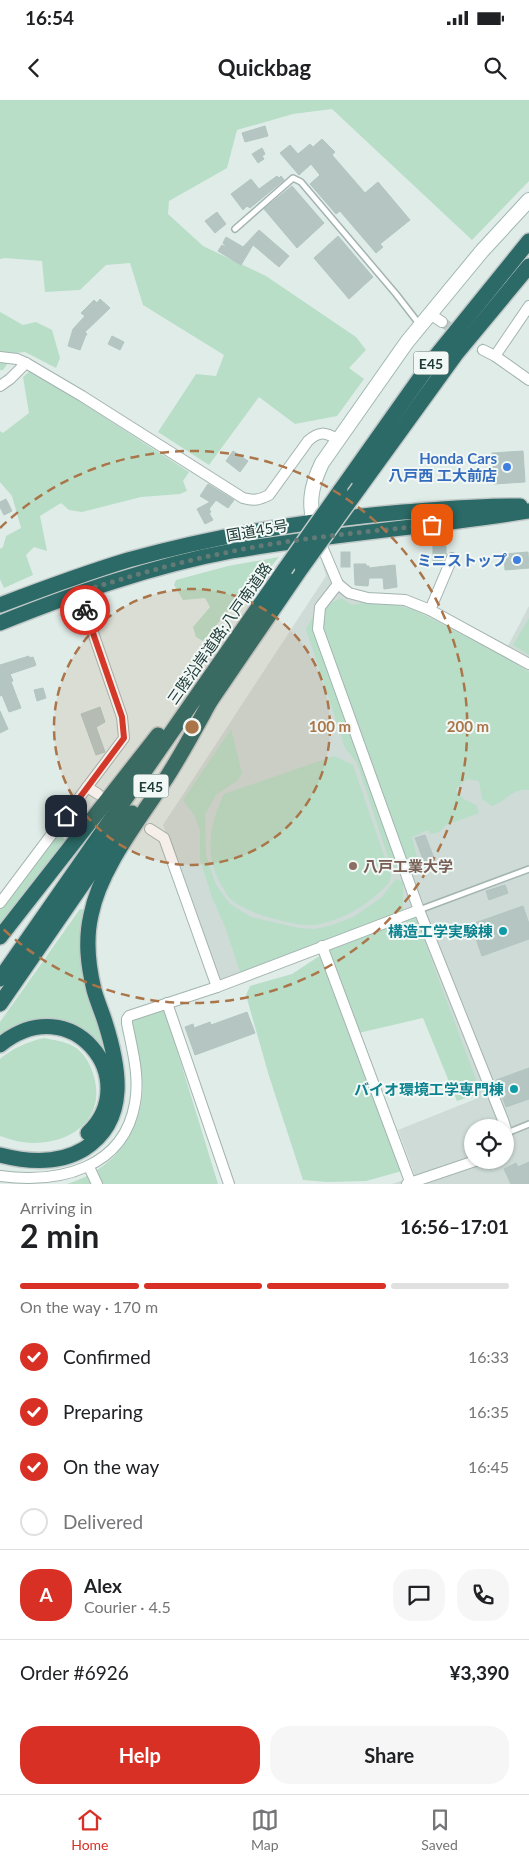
<!DOCTYPE html>
<meta charset="utf-8">
<style>
body{margin:0;font-family:Lato,"Noto Sans JP",sans-serif;background:#f6f6f6;color:#202124;height:100vh;display:flex;flex-direction:column;font-size:19px;white-space:nowrap}
*{box-sizing:border-box;margin:0}
p{font-size:16px;color:#757577}
.icon{flex:none;width:28px;height:28px;fill:none;stroke:currentColor;stroke-width:2;stroke-linecap:round;stroke-linejoin:round}
.map{position:relative;height:1084px;overflow:hidden}
.sheet{display:flex;flex-direction:column;background:#fff;flex:1}
.sheet>*{flex:none}
.controls{position:absolute;left:464px;top:1019px;display:grid;gap:10px}
.controls a{display:grid;place-items:center;width:50px;height:50px;border-radius:50%;background:#fff;box-shadow:0 1px 4px #0004;font-size:25px}
.pin{position:absolute;display:grid;place-items:center;width:42px;height:42px;color:#fff;margin:-21px;border-radius:10px;box-shadow:0 2px 8px #0006}
.courier{position:absolute;display:grid;place-items:center;width:50px;height:50px;margin:-25px;border:4px solid #d93025;border-radius:50%;background:#fff;color:#222;box-shadow:0 1px 6px #0007}
.headline em{font-style:normal;font-weight:700}
.headline div{display:flex;flex-direction:column-reverse}
.headline{display:flex;align-items:center;justify-content:space-between;height:85px;padding:0 20px}
h1{font-size:32px;font-weight:700;line-height:38px}
.bar{display:grid;grid-template-columns:repeat(4,1fr);gap:8px 5px;align-content:center;height:60px;padding:0 20px}
.bar i{height:6px;border-radius:4px;background:#e0e0e0}
.bar .on{background:#d93025}
.bar p{grid-column:span 4}
.line{display:flex;align-items:center;gap:12px;padding:0 20px;border-top:1px solid #e0e0e0}
.line div{flex:1}
.round{display:grid;place-items:center;flex:none;width:52px;height:52px;border-radius:20px;background:#f6f6f6}
ol{padding:0 20px;list-style:none}
li{display:flex;align-items:center;gap:15px;height:55px}
li p{margin-inline-start:auto}
li .icon{padding:5px;border-radius:50%;background:#d93025;color:#fff;stroke-width:4}
li:last-child{color:#757577}
li i{width:28px;height:28px;border:2px solid #e0e0e0;border-radius:50%}
.cta{display:flex;gap:10px;margin-top:auto;padding:10px 20px}
.cta a{flex:1;height:58px;border-radius:20px;background:#d93025;color:#fff;font-size:20px;font-weight:700;line-height:58px;text-align:center}
.cta a+a{background:#f6f6f6;color:#202124}
.status{display:flex;justify-content:space-between;align-items:center;height:35px;padding:0 25px;background:#fff;direction:ltr}
.status svg{height:14px;fill:currentColor}
header{display:flex;justify-content:space-between;align-items:center;height:65px;padding:0 20px;background:#fff;font-size:22px;font-weight:700}
.menu{display:flex;justify-content:space-around;align-items:center;height:70px;border-top:1px solid #e0e0e0;background:#fff;font-size:14px;color:#757577}
.menu a{display:grid;justify-items:center;gap:2px}
.menu .on{color:#d93025}
.map>svg:first-child{display:block}
</style>
<div class="status"><b>16:54</b><svg viewBox="0 0 49 12"><path d="M0 12V9h3v3zM5 12V6h3v6zM10 12V3h3v9zM15 12V0h3v12zM26 1h20v11H26zM47 4h2v5h-2z"/></svg></div>
<header><svg class="icon" aria-label="back" viewBox="0 0 24 24"><path d="M15 5l-7 7 7 7"/></svg>Quickbag<svg class="icon" aria-label="search" viewBox="0 0 24 24"><circle cx="10" cy="10" r="6"/><path d="M15 15l6 6"/></svg></header>
<div class="map">
<svg width="529" height="1084" viewBox="0 0 529 1084">
<rect width="100%" height="100%" fill="#e0ece8"/>
<path fill="#cedbd7" fill-rule="evenodd" d="M332 457 338 474 350 488 369 494 390 493 413 497 508 546 529 506V1084H392L415 1076 398 1030 478 998 408 808 218 881 163 725 326 476 322 462ZM472 1028H505V1060H472Z"/>
<g fill="#b8dec8">
<polygon points="0,0 529,0 529,81 472,140 332,9 293,14 237,30 227,68 169,101 168,114 203,146 266,176 356,237 366,250 349,268 364,279 337,316 295,324 259,297 209,365 158,332 196,274 216,276 224,255 143,205 130,163 106,165 80,190 45,192 42,161 5,158 0,159"/>
<polygon points="0,212 23,225 36,222 52,230 60,258 56,268 25,252 15,253 3,270 0,270"/>
<polygon points="31,270 189,372 183,381 187,391 180,394 141,397 82,412 69,410 61,403 40,416 47,451 34,447 26,455 33,475 4,488 0,479 0,449 3,447 6,436 21,428 12,396 0,382 0,331 3,333 29,313 23,277"/>
<polygon points="279,457 270,468 260,473 203,541 196,537 193,527 210,507 205,498 183,500 174,485 176,480 228,466"/>
<path d="M341 498 352 505 362 503 394 505 413 509 507 558 529 572V690C511 688 507 701 492 706L482 699 479 681 467 679 455 690 464 699 476 705 479 713 446 725 439 732 430 734 428 730 412 737 419 765 415 772 391 766 357 663 345 648 306 529 316 511Z"/>
<polygon points="529,518 529,555 513,545"/>
<polygon points="231,629 242,673 238,680 216,695 205,714 206,755 216,785 230,804 251,817 299,828 314,829 330,826 353,817 381,798 396,779 403,782 403,813 241,875 226,829 212,797 200,760 200,730 194,715 183,700"/>
<path d="M334 656 353 665 391 776 389 783C372 801 349 817 324 823 308 828 291 823 275 819 260 815 245 810 233 801 229 798 226 793 224 789 203 759 209 725 224 694Z"/>
<polygon points="59,733 65,740 0,823 0,810"/>
<path d="M80 809 84 810C83 819 80 828 80 837 79 877 95 916 108 953L103 954 72 926 48 919 21 923 0 936V922Z"/>
<polygon points="415,816 481,993 457,1001 423,918 350,935 402,1071 366,1081 327,1082 303,1080 269,976 246,895 250,886 292,874 330,849"/>
<path d="M164 908 218 1084H67C114 1070 147 1028 142 977 140 958 133 940 131 920Z"/>
<path d="M44 938C53 940 64 941 73 946 84 952 91 965 94 977 107 1023 64 1048 22 1042 15 1041 7 1038 0 1036V959C13 948 27 942 44 938Z"/>
</g>
<g fill="#b5c6c2" stroke="#b2c5c0">
<polygon points="265,26 268,36 245,42 242,33"/>
<polygon points="322,39 335,52 332,55 365,93 378,82 410,120 380,144 383,147 376,153 340,111 336,114 310,84 320,75 311,64 299,75 280,53 290,45 298,54 310,44 313,47"/>
<polygon points="262,48 265,54 262,56 264,59 258,63 252,54"/>
<polygon points="277,76 279,78 281,76 284,80 250,108 247,106 243,110 231,94 251,79 259,89"/>
<polygon points="292,86 324,123 297,148 264,109"/>
<polygon points="217,112 226,124 215,133 205,121"/>
<polygon points="259,130 289,156 279,167 253,145 241,165 218,151 222,145 227,148 223,143 226,137 243,147"/>
<polygon points="338,136 373,177 349,199 314,158"/>
<polygon points="100,199 110,208 85,232 87,234 85,237 80,250 68,246 73,229 85,216 81,213 94,200 97,203"/>
<polygon points="112,236 124,242 120,250 108,244"/>
<polygon points="233,351 248,361 240,372 226,361"/>
<polygon points="523,351 525,382 494,384 492,353"/>
<polygon points="208,384 234,400 228,408 216,400 209,409 211,412 209,413 213,420 205,424 197,409 210,402 200,396"/>
<polygon points="6,399 12,411 4,415 0,407 0,402"/>
<polygon points="433,444 442,444 442,446 446,446 446,454 445,458 443,458 442,461 433,462"/>
<rect x="341" y="452" width="9" height="15"/>
<polygon points="528,452 529,468 505,470 504,454"/>
<polygon points="354,464 366,464 366,466 369,466 369,468 395,465 397,487 384,489 383,478 369,478 368,486 355,485"/>
<polygon points="29,556 29,558 33,557 36,565 34,566 10,574 13,581 11,582 21,608 9,612 2,595 0,596 0,565"/>
<polygon points="43,588 46,598 37,601 34,590"/>
<polygon points="100,607 105,622 96,627 105,652 96,655 81,614"/>
<polygon points="0,611 8,629 0,633"/>
<polygon points="425,735 436,763 426,767 415,738"/>
<polygon points="505,785 508,793 489,800 486,791"/>
<polygon points="523,806 529,824 529,839 482,856 476,839 480,838 475,823"/>
<polygon points="247,912 255,933 195,955 185,927 193,924 194,928 210,922 211,925"/>
<polygon points="529,968 529,999 506,1007 496,980"/>
<polygon points="529,1062 529,1084 511,1084 504,1069 516,1063 518,1067"/>
</g>
<g fill="none" stroke-linecap="round" stroke-linejoin="round">
<polyline stroke="#bac9c5" stroke-width="10" stroke-dasharray="10 5" stroke-linecap="butt" points="442,222 483,250"/>
<g stroke="#a3b4b0" stroke-width="8">
<g id="lane">
<polyline points="235,129 293,78 301,82 396,194 420,225"/>
<polyline points="419,810 529,769"/>
<polyline points="507,1033 529,1024"/>
</g>
</g>
<g stroke="#a3b4b0" stroke-width="12">
<g id="street">
<polyline points="430,214 442,222"/>
<polyline points="483,250 495,256 529,280"/>
<polyline points="495,256 529,206"/>
<path d="M0 257 17 259 26 263 82 296 243 398C254 401 259 400 269 395L308 341C319 331 325 332 337 339"/>
<polyline points="0,286 10,279 26,263"/>
<polyline points="318,437 338,484 349,493 368,498 405,500 430,510 529,564"/>
<polyline points="338,484 320,507 318,529 419,810 503,1020 507,1033 505,1046"/>
<polyline points="430,510 452,458"/>
<polyline points="87,687 98,694"/>
<polyline points="150,729 164,738 217,887"/>
<polyline points="0,803 124,638 122,617 79,492"/>
<polyline points="322,846 411,1084"/>
<polyline points="167,903 229,1084"/>
<polyline points="90,1069 97,1084"/>
<path d="M0 1076C60 1084 124 1068 135 1003 140 976 132 949 127 923V919L129 916 217 887 419 810"/>
<polyline points="407,1084 478,1060"/>
</g>
</g>
<g stroke="#9eb8b2" stroke-width="16">
<path id="secondary" d="M316 431C308 405 310 388 322 363L407 242 482 151 529 100"/>
</g>
<g stroke="#c1c8c8" stroke-width="18">
<g id="highway">
<polyline points="359,388 456,254 529,166"/>
<polyline points="340,391 432,261 529,141"/>
<path d="M0 505C42 489 85 473 128 460 218 435 310 420 403 412 442 409 481 405 520 406"/>
<path d="M0 523C75 493 152 466 232 451 330 434 430 427 529 411"/>
<polyline points="207,606 302,467"/>
<polyline points="0,837 158,635"/>
<polyline points="0,879 285,469"/>
<polyline points="0,904 132,713"/>
<path d="M0 945C72 887 144 980 88 1033"/>
<path d="M0 1055C27 1062 59 1064 84 1049 130 1020 119 966 105 922 102 912 97 901 94 890 88 865 85 841 91 815 100 769 137 723 163 683 181 656 196 627 212 598"/>
</g>
</g>
<use href="#lane" stroke="#fff" stroke-width="5"/>
<use href="#street" stroke="#fff" stroke-width="10"/>
<use href="#secondary" stroke="#fff" stroke-width="14"/>
<use href="#highway" stroke="#2b6a66" stroke-width="15"/>
<g stroke="#c1c8c8" stroke-width="18" stroke-linecap="butt">
<g id="highway-bridge">
<polyline points="302,467 359,388"/>
<polyline points="285,469 340,391"/>
</g>
</g>
<use href="#highway-bridge" stroke="#2b6a66" stroke-width="15"/>
</g>
<g fill="none" stroke-linecap="round" stroke-linejoin="round">
<path stroke="#637a76" stroke-width="5" stroke-dasharray="0 9" d="M85 510 79 492C128 477 178 462 229 452 296 438 364 432 432 425"/>
<polyline stroke="#d93025" stroke-width="6" points="66,716 124,638 122,617 85,510"/>
</g>
<circle cx="192" cy="627" r="138" fill="#ab754a" fill-opacity=".12"/>
<g fill="none" stroke="#ab754a" stroke-width="2.5" stroke-dasharray="9 6">
<circle cx="192" cy="627" r="138"/>
<path d="M0 428A276 276 0 1 1 0 826"/>
</g>
<g fill="#3f7fe0" stroke="#f1f8f5" stroke-width="2">
<circle cx="507" cy="367" r="5"/>
<circle cx="517" cy="460" r="5"/>
</g>
<circle fill="#8d6e63" stroke="#f1f8f5" stroke-width="2" cx="353" cy="766" r="5"/>
<g fill="#0f9aa8" stroke="#f1f8f5" stroke-width="2">
<circle cx="503" cy="831" r="5"/>
<circle cx="514" cy="989" r="5"/>
</g>
<g text-anchor="middle" dominant-baseline="central" stroke-width="4" stroke-linejoin="round" paint-order="stroke">
<g fill="#f1f8f5" stroke="#5f7471" stroke-width="1">
<rect x="413.5" y="251.5" width="35" height="23" rx="4"/>
<rect x="133.5" y="674.5" width="35" height="23" rx="4"/>
</g>
<g font-size="14" font-weight="bold" fill="#203c39">
<text x="431" y="263">E45</text>
<text x="151" y="686">E45</text>
</g>
<g font-size="15" font-weight="bold" fill="#366cbe" stroke="#f1f8f5" text-anchor="end">
<text x="497" y="358">Honda Cars<tspan x="497" dy="17">八戸西 工大前店</tspan></text>
<text x="507" y="460">ミニストップ</text>
</g>
<g font-size="15" fill="#203c39" stroke="#f1f8f5">
<text transform="translate(257 430) rotate(-10)">国道45号</text>
<text transform="translate(219 533) rotate(-55)">三陸沿岸道路;八戸南道路</text>
</g>
<g font-size="15" font-weight="bold" fill="#785e54" stroke="#f1f8f5" text-anchor="start">
<text x="363" y="766">八戸工業大学</text>
</g>
<g font-size="15" font-weight="bold" fill="#0d838f" stroke="#f1f8f5" text-anchor="end">
<text x="493" y="831">構造工学実験棟</text>
<text x="504" y="989">バイオ環境工学専門棟</text>
</g>
</g>
<circle cx="192" cy="627" r="8" fill="#ab754a" stroke="#f1f8f5" stroke-width="2.5"/>
<g font-size="15" text-anchor="middle" font-weight="bold" fill="#ab754a" stroke="#f1f8f5" stroke-width="4" stroke-linejoin="round" paint-order="stroke">
<text x="330" y="632">100 m</text>
<text x="468" y="632">200 m</text>
</g>
</svg>
<div class="controls">
<a><svg class="icon" aria-label="locate" viewBox="0 0 24 24"><circle cx="12" cy="12" r="6"/><path d="M12 2v4M12 18v4M2 12h4M18 12h4"/></svg></a>
</div>
<div class="pin" style="left:432px;top:425px;background:#ea580c"><svg class="icon" aria-label="bag" viewBox="0 0 24 24"><path d="M5 8h14l-1 12H6zM9 8a3 3 0 0 1 6 0"/></svg></div>
<div class="pin" style="left:66px;top:716px;background:#1f2937"><svg class="icon" aria-label="home" viewBox="0 0 24 24"><path d="M3 11l9-7 9 7M6 9v11h12V9"/></svg></div>
<div class="courier" style="left:85px;top:510px"><svg class="icon" aria-label="bike" viewBox="0 0 24 24"><circle cx="6" cy="16" r="4"/><circle cx="18" cy="16" r="4"/><path d="M6 16l4-8h5l3 8M10 8l3 8H6M13 5h3"/></svg></div>
</div>
<section class="sheet">
<div class="headline"><div><h1>2 min</h1><p>Arriving in</p></div><em>16:56–17:01</em></div>
<div class="bar"><i class="on"></i><i class="on"></i><i class="on"></i><i></i><p>On the way · 170 m</p></div>
<ol>
<li><svg class="icon" aria-label="check" viewBox="0 0 24 24"><path d="M5 12l5 5 9-10"/></svg>Confirmed<p>16:33</p></li>
<li><svg class="icon" aria-label="check" viewBox="0 0 24 24"><path d="M5 12l5 5 9-10"/></svg>Preparing<p>16:35</p></li>
<li><svg class="icon" aria-label="check" viewBox="0 0 24 24"><path d="M5 12l5 5 9-10"/></svg>On the way<p>16:45</p></li>
<li><i></i>Delivered</li>
</ol>
<div class="line" style="height:90px"><b class="round" style="background:#d93025;color:#fff">A</b><div><b>Alex</b><p>Courier · 4.5</p></div><a class="round"><svg class="icon" aria-label="chat" viewBox="0 0 24 24"><path d="M4 5h16v11H9l-5 4z"/></svg></a><a class="round"><svg class="icon" aria-label="phone" viewBox="0 0 24 24"><path d="M5 4h4l2 5-3 2q2 4 5 5l2-3 5 2v4C11 20 4 13 5 4z"/></svg></a></div>
<div class="line" style="height:65px"><div>Order #6926</div><b>¥3,390</b></div>
<div class="cta"><a>Help</a><a>Share</a></div>
</section>
<nav class="menu">
<a class="on"><svg class="icon" aria-label="home" viewBox="0 0 24 24"><path d="M3 11l9-7 9 7M6 9v11h12V9"/></svg>Home</a>
<a><svg class="icon" aria-label="map" viewBox="0 0 24 24"><path d="M3 6l6-2 6 2 6-2v14l-6 2-6-2-6 2zM9 4v14M15 6v14"/></svg>Map</a>
<a><svg class="icon" aria-label="saved" viewBox="0 0 24 24"><path d="M7 4h10v16l-5-4-5 4z"/></svg>Saved</a>
</nav>
